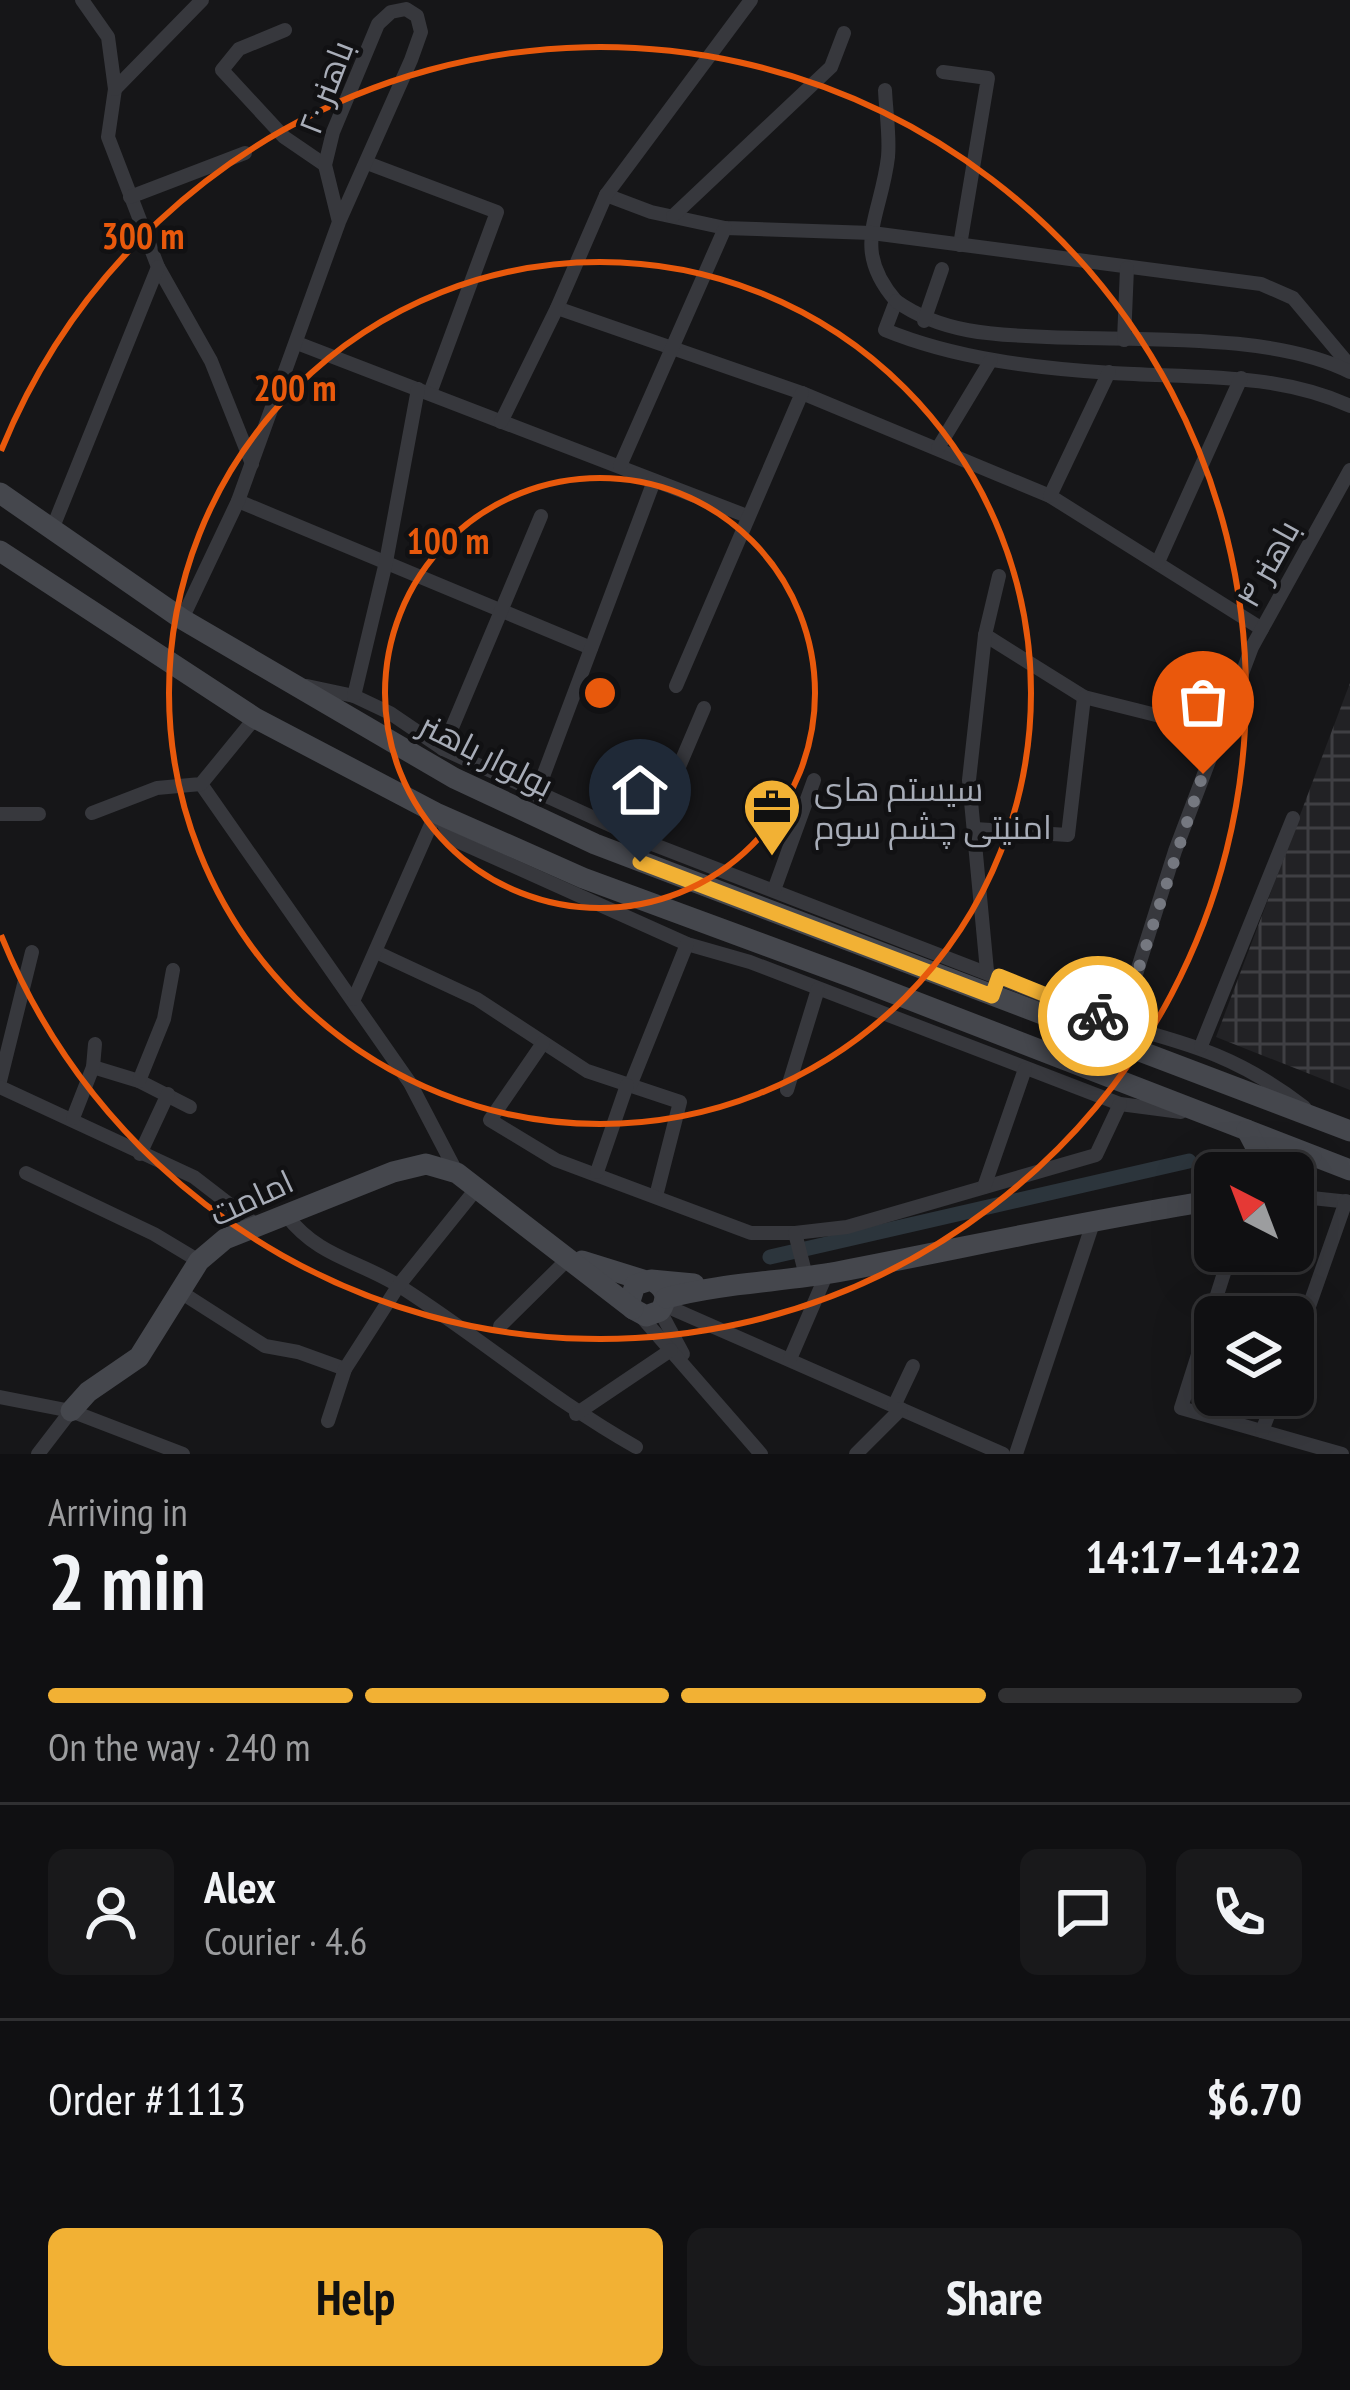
<!DOCTYPE html>
<meta charset="utf-8">
<style>
body{margin:0;font-family:"PT Sans Narrow",Cairo,sans-serif;background:#19191b;color:#f1f3f6;height:100vh;display:flex;flex-direction:column;font-size:45px;white-space:nowrap}
*{box-sizing:border-box;margin:0}
p{font-size:39px;color:#9c9d9f}
.icon{flex:none;width:66px;height:66px;fill:none;stroke:currentColor;stroke-width:2;stroke-linecap:round;stroke-linejoin:round}
.map{position:relative;height:1454px;overflow:hidden}
.side{display:flex;flex-direction:column;background:#101012;flex:1}
.side>*{flex:none}
.needle{width:78px;rotate:318deg}
.fabs{position:absolute;left:1194px;top:1152px;display:grid;gap:24px}
.fabs a{display:grid;place-items:center;width:120px;height:120px;border-radius:18px;background:#101012;box-shadow:0 12px 48px #0002,0 0 0 3px #303032;font-size:60px}
.pin{position:absolute;display:grid;place-items:center;width:102px;height:102px;color:#fff;margin:-123px -51px;border-radius:50% 50% 50% 0;rotate:-45deg;box-shadow:0 0 12px #0007}
.pin .icon{rotate:45deg}
.courier{position:absolute;display:grid;place-items:center;width:120px;height:120px;margin:-60px;border:9px solid #f2b134;border-radius:50%;background:#fff;color:#222;box-shadow:0 3px 15px #0007}
.overview em{font-style:normal;font-weight:700}
.overview div{display:flex;flex-direction:column-reverse}
.overview{display:flex;align-items:center;justify-content:space-between;height:204px;padding:0 48px}
h1{font-size:78px;font-weight:700;line-height:90px}
.bar{display:grid;grid-template-columns:repeat(4,1fr);gap:18px 12px;align-content:center;height:144px;padding:0 48px}
.bar i{height:15px;border-radius:9px;background:#303032}
.bar .current{background:#f2b134}
.bar p{grid-column:span 4}
.line{display:flex;align-items:center;gap:30px;padding:0 48px;border-top:3px solid #303032}
.line div{flex:1}
.round{display:grid;place-items:center;flex:none;width:126px;height:126px;border-radius:18px;background:#19191b}
.primary-button{display:flex;gap:24px;margin-top:auto;padding:24px 48px}
.primary-button a{flex:1;height:138px;border-radius:18px;background:#f2b134;color:#111;font-size:48px;font-weight:700;line-height:138px;text-align:center}
.primary-button a+a{background:#19191b;color:#f1f3f6}
.map>svg:first-child{display:block}
</style>
<div class="map">
<svg width="1350" height="1454" viewBox="0 0 1350 1454">
<defs>
<pattern id="industrial-grid" width="8" height="8" patternUnits="userSpaceOnUse" patternTransform="scale(3)"><rect width="8" height="8" fill="#222225"/><path d="M0 4h8M4 0v8" fill="none" stroke="#3f3f43"/></pattern>
</defs>
<rect width="100%" height="100%" fill="#161618"/>
<polygon fill="url(#industrial-grid)" points="1350,683 1350,1090 1216,1037"/>
<g fill="none" stroke-linecap="round" stroke-linejoin="round">
<polyline stroke="#2c353c" stroke-width="15" points="770,1257 1189,1161"/>
<g stroke="#37383d" stroke-width="14">
<polyline points="82,0 108,37 115,89 108,137 158,267 211,361 252,464"/>
<polyline points="285,30 239,49 222,70 284,137 325,165"/>
<polyline points="943,72 988,78 960,245"/>
<polyline points="115,89 202,0"/>
<path d="M885 90C886 112 890 136 888 157 881 217 850 248 896 301L885 330C956 359 1035 368 1112 373 1192 378 1276 372 1350 406"/>
<polyline points="367,163 497,212 430,393"/>
<polyline points="606,195 651,212 725,228 872,233 1261,284 1293,298 1350,366"/>
<polyline points="130,197 245,153"/>
<polyline points="673,216 831,67 844,33"/>
<path d="M896 301C941 333 993 335 1047 337 1135 341 1272 332 1350 372"/>
<polyline points="557,308 802,393 1050,496 1262,629"/>
<polyline points="924,321 942,269"/>
<polyline points="1124,340 1127,268"/>
<polyline points="297,343 747,516"/>
<polyline points="501,422 557,308 606,195 751,0"/>
<polyline points="938,448 991,360"/>
<polyline points="620,466 725,228"/>
<polyline points="1050,496 1109,372"/>
<polyline points="238,501 591,648"/>
<polyline points="51,532 158,267"/>
<polyline points="1158,562 1241,378"/>
<polyline points="182,619 238,501 339,222 411,60 421,32 417,16 406,9 391,12 378,24 333,132 325,165 339,222"/>
<polyline points="985,635 1084,697 1220,731"/>
<path d="M307 686 354 696 390 713 443 749 647 842 1120 1025C1195 1045 1242 1059 1304 1107"/>
<polyline points="676,686 802,393"/>
<polyline points="354,696 386,562 418,389"/>
<polyline points="443,749 541,516"/>
<polyline points="201,784 410,1083 457,1173"/>
<polyline points="536,795 654,481"/>
<polyline points="92,813 157,788 201,784 255,718"/>
<polyline points="0,814 39,814"/>
<polyline points="439,817 453,839 687,944 750,962 1120,1104 1181,1112"/>
<polyline points="975,829 1068,835 1084,697"/>
<polyline points="647,842 704,708"/>
<polyline points="774,890 814,780"/>
<polyline points="376,952 477,999 587,1071 680,1102 656,1196"/>
<polyline points="987,971 969,780 985,635 999,576"/>
<polyline points="354,999 436,813"/>
<polyline points="1120,1025 1175,851 1252,647 1350,470"/>
<polyline points="543,1043 490,1120 556,1160 751,1233 795,1233 847,1227 1096,1155 1120,1104"/>
<polyline points="1201,1046 1293,818"/>
<polyline points="93,1067 139,1081 190,1107"/>
<polyline points="0,1081 32,952"/>
<polyline points="139,1081 164,1019 173,970"/>
<polyline points="630,1086 687,944"/>
<polyline points="0,1087 194,1177 255,1224"/>
<polyline points="787,1090 818,989"/>
<polyline points="73,1118 93,1067 95,1044"/>
<polyline points="140,1154 168,1094"/>
<polyline points="597,1172 627,1085"/>
<polyline points="26,1173 154,1234 199,1261"/>
<polyline points="984,1187 1025,1069"/>
<polyline points="1293,1196 1350,1202"/>
<path d="M286 1215C320 1259 360 1260 404 1289 483 1340 554 1401 636 1447"/>
<polyline points="795,1233 806,1276"/>
<polyline points="1231,1251 1181,1408 1342,1454"/>
<polyline points="179,1291 265,1346 298,1352 345,1369"/>
<polyline points="664,1305 1003,1454"/>
<polyline points="660,1311 683,1354"/>
<polyline points="639,1314 761,1454"/>
<polyline points="500,1326 570,1257"/>
<polyline points="1293,1352 1346,1201"/>
<polyline points="790,1359 827,1273"/>
<polyline points="0,1397 71,1411 183,1454"/>
<polyline points="894,1406 913,1366"/>
<polyline points="576,1414 671,1350"/>
<polyline points="328,1421 345,1369 399,1285 477,1188"/>
<polyline points="1262,1431 1276,1395"/>
<polyline points="38,1454 71,1411"/>
<polyline points="856,1454 901,1409"/>
<polyline points="1016,1454 1094,1220"/>
</g>
<g stroke="#45474d" stroke-width="21">
<polyline points="0,493 182,619 454,778 595,844 1350,1131"/>
<polyline points="0,551 255,718 436,813 583,878 854,978 1350,1170"/>
<polyline points="1247,1130 1261,1157 1262,1173"/>
<polyline points="1278,1173 1311,1156"/>
<polyline points="582,1261 643,1280"/>
<path d="M651 1280C665 1287 669 1298 660 1311L646 1316 633 1309 630 1301 635 1285 651 1280 694 1284"/>
<path d="M666 1298C722 1283 780 1282 837 1272 963 1248 1088 1220 1215 1200"/>
<polyline points="71,1411 88,1392 139,1357 199,1261 225,1239 393,1172 426,1164 457,1173 633,1309"/>
</g>
</g>
<g fill="none" stroke-linecap="round" stroke-linejoin="round">
<polyline stroke="#757880" stroke-width="12" stroke-dasharray="0 21.6" points="1098,1016 1120,1025 1203,774"/>
<polyline stroke="#f2b134" stroke-width="15" points="640,862 992,996 999,976 1098,1016"/>
</g>
<g fill="none" stroke="#e8590c" stroke-width="6">
<circle cx="600" cy="693" r="215"/>
<circle cx="600" cy="693" r="431"/>
<path d="M1 451A646 646 0 1 1 1 935"/>
</g>
<defs>
<g id="office-pin" transform="scale(3)"><path d="M0 17L-7.5 6A9.5 9.5 0 1 1 7.5 6Z" fill="#f2b134" stroke="#111113"/><path d="M-6-3h4V-5.5h4V-3h4V5H-6ZM-1-4.5V-3h2v-1.5ZM-6 0V1H6V0Z" fill="#111"/></g>
</defs>
<g fill-rule="evenodd">
<use href="#office-pin" x="772" y="807"/>
</g>
<g text-anchor="middle" dominant-baseline="central" stroke-width="9" stroke-linejoin="round" paint-order="stroke">
<g font-size="33" fill="#a8adb8" stroke="#111113">
<text transform="translate(325 87) rotate(-69)">باهنر ۲۰</text>
<text transform="translate(1267 563) rotate(-61)">باهنر ۴</text>
<text transform="translate(487 754) rotate(27)">بولوار باهنر</text>
<text transform="translate(251 1197) rotate(-25)">امامت</text>
</g>
<g font-size="33" fill="#a8adb8" stroke="#111113" text-anchor="start">
<text x="814" y="788">سیستم های<tspan x="814" dy="38">امنیتی چشم سوم</tspan></text>
</g>
</g>
<circle cx="600" cy="693" r="18" fill="#e8590c" stroke="#111113" stroke-width="6"/>
<g font-size="36" text-anchor="middle" font-weight="bold" fill="#e8590c" stroke="#111113" stroke-width="9" stroke-linejoin="round" paint-order="stroke">
<text x="143" y="249">300 m</text>
<text x="295" y="401">200 m</text>
<text x="448" y="554">100 m</text>
</g>
</svg>
<div class="fabs">
<a><svg class="needle" viewBox="-14 -14 28 28"><path d="M0-13l5 13h-10z" fill="#e53935"/><path d="M0 13l5-13h-10z" fill="#9c9d9f"/></svg></a>
<a><svg class="icon" aria-label="layers" viewBox="0 0 24 24"><path d="M12 4l9 5-9 5-9-5zM3 14l9 5 9-5"/></svg></a>
</div>
<div class="pin" style="left:1203px;top:774px;background:#ea580c"><svg class="icon" aria-label="bag" viewBox="0 0 24 24"><path d="M5 8h14l-1 12H6zM9 8a3 3 0 0 1 6 0"/></svg></div>
<div class="pin" style="left:640px;top:862px;background:#1f2937"><svg class="icon" aria-label="home" viewBox="0 0 24 24"><path d="M3 11l9-7 9 7M6 9v11h12V9"/></svg></div>
<div class="courier" style="left:1098px;top:1016px"><svg class="icon" aria-label="bike" viewBox="0 0 24 24"><circle cx="6" cy="16" r="4"/><circle cx="18" cy="16" r="4"/><path d="M6 16l4-8h5l3 8M10 8l3 8H6M13 5h3"/></svg></div>
</div>
<section class="side">
<div class="overview"><div><h1>2 min</h1><p>Arriving in</p></div><em>14:17–14:22</em></div>
<div class="bar"><i class="current"></i><i class="current"></i><i class="current"></i><i></i><p>On the way · 240 m</p></div>
<div class="line" style="height:216px"><a class="round"><svg class="icon" aria-label="person" viewBox="0 0 24 24"><circle cx="12" cy="8" r="4"/><path d="M4 21q1-7 8-7t8 7"/></svg></a><div><b>Alex</b><p>Courier · 4.6</p></div><a class="round"><svg class="icon" aria-label="chat" viewBox="0 0 24 24"><path d="M4 5h16v11H9l-5 4z"/></svg></a><a class="round"><svg class="icon" aria-label="phone" viewBox="0 0 24 24"><path d="M5 4h4l2 5-3 2q2 4 5 5l2-3 5 2v4C11 20 4 13 5 4z"/></svg></a></div>
<div class="line" style="height:156px"><div>Order #1113</div><b>$6.70</b></div>
<div class="primary-button"><a>Help</a><a>Share</a></div>
</section>
